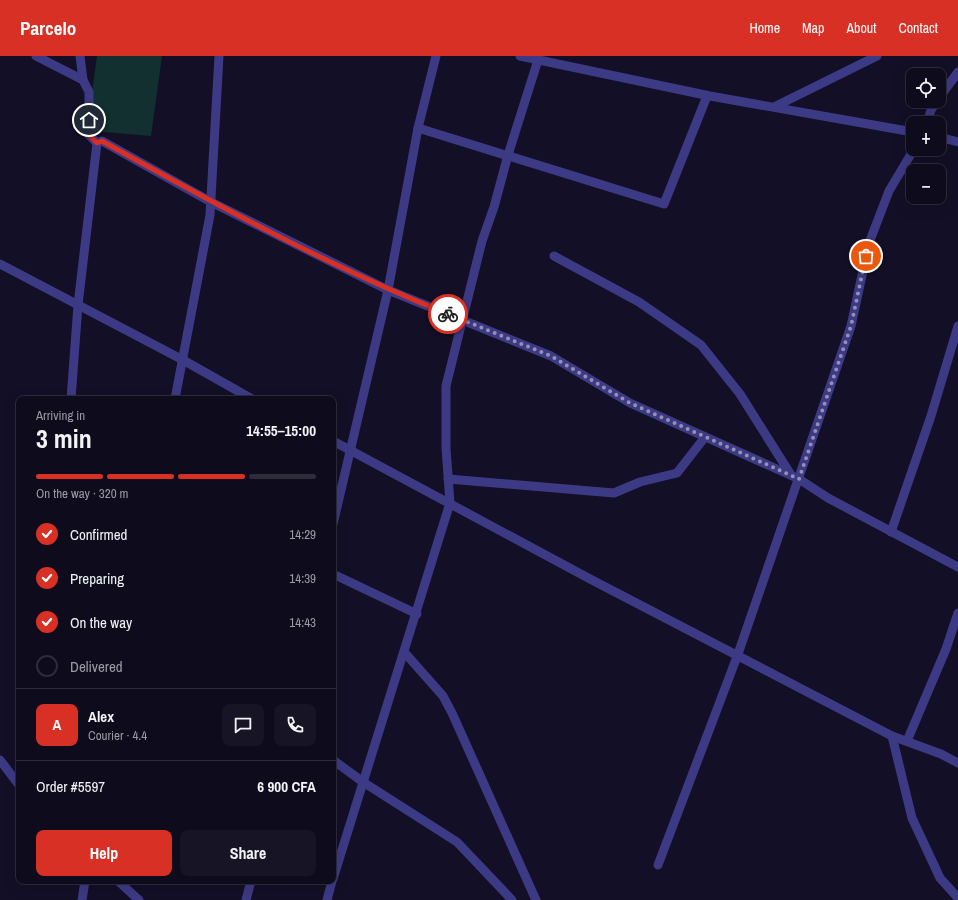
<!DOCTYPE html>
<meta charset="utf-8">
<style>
body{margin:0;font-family:"Archivo Narrow",sans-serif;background:#171425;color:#f1f3f6;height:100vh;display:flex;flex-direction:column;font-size:15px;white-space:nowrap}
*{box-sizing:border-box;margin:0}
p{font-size:13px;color:#9b9ba3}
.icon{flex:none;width:22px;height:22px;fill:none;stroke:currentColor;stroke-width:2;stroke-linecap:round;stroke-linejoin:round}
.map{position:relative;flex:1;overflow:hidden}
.details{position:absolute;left:16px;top:340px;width:320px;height:488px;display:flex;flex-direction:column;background:#0e0b1c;border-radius:8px;box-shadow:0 4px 16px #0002,0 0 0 1px #2e2b3b}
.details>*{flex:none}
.fabs{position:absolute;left:906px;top:12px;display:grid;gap:8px}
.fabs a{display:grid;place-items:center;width:40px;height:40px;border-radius:8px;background:#0e0b1c;box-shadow:0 4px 16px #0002,0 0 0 1px #2e2b3b;font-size:20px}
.pin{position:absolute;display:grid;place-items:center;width:34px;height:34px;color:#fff;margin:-17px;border:2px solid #fff;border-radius:50%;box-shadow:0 1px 4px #0007}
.courier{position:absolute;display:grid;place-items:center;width:40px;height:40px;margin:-20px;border:3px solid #d93025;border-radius:50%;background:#fff;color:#222;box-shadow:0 1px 5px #0007}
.overview em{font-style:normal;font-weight:700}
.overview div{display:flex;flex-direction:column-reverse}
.overview{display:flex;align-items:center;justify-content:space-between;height:68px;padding:0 20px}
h1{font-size:26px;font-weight:700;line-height:30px}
.bar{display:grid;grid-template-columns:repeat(4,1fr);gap:6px 4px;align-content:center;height:48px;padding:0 20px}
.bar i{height:5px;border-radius:3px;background:#2e2b3b}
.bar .current{background:#d93025}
.bar p{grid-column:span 4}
.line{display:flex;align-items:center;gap:10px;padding:0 20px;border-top:1px solid #2e2b3b}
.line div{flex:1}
.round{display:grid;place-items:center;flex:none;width:42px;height:42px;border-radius:8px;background:#171425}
ol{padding:0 20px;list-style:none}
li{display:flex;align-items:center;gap:12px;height:44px}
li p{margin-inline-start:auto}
li .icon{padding:4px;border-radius:50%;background:#d93025;color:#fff;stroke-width:4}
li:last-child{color:#9b9ba3}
li i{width:22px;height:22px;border:2px solid #2e2b3b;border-radius:50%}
.cta{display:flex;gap:8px;margin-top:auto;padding:8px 20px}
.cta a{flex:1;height:46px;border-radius:8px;background:#d93025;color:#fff;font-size:16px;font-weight:700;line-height:46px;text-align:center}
.cta a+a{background:#171425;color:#f1f3f6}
header{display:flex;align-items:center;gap:24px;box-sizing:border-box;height:56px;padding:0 20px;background:#d93025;color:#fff}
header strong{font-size:19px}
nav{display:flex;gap:22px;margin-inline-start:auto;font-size:14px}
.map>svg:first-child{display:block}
</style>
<header>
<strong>Parcelo</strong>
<nav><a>Home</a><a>Map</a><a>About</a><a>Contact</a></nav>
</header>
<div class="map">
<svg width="958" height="844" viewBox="0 0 958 844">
<rect width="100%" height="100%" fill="#130f26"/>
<polygon fill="#12302f" points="97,0 162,0 151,80 104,76 88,64"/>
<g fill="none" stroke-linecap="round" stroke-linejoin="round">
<g stroke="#3d3a85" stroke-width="9">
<polyline points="36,0 83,24"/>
<polyline points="80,0 83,24 89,36 89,79 97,87"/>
<polyline points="520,0 710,40 913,76"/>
<polyline points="939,42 958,16"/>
<polyline points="776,50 877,0"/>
<polyline points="927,67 931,54 937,45"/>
<polyline points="418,72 664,148 707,40"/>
<polyline points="939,81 958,86"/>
<polyline points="554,200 639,246 701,289 740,338 791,419"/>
<polyline points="0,208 183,304 252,343"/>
<polyline points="71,343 78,249 97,87 102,85 211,146 388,234 551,300 630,347 799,423 828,442 958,511"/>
<polyline points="175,343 210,159 219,0"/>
<polyline points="333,385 592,524 892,680 941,698 958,707"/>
<polyline points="448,423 614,437 640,426 677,417 705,381"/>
<polyline points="333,468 388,234 418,72 436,0"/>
<polyline points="891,476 931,360 958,270"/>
<polyline points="333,518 417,558"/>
<polyline points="405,597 443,640 452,657 536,844"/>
<polyline points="892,680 912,762 940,822 958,842"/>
<polyline points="907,685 946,593 958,557"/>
<polyline points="0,704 19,729"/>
<polyline points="333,704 363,726 457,786 512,844"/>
<polyline points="658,809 738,598 851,270 869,187 889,135 914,93"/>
<polyline points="333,823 450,447 446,392 446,330 482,185 494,151 508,99 538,4"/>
<polyline points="118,825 139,844"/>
<polyline points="82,844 85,825"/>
<polyline points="246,844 251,825"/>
<polyline points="327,844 332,825"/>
</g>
</g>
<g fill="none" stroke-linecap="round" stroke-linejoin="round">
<polyline stroke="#948fb3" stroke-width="4" stroke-dasharray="0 7.2" points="448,258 551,300 630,347 799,423 851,270 866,200"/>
<path stroke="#d93025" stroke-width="5" d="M89 64V79L97 87 102 85C215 148 328 210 448 258"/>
</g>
</svg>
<div class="fabs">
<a><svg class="icon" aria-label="locate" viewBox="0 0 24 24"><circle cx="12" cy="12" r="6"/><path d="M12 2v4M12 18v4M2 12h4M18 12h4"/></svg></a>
<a>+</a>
<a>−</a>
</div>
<div class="pin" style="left:866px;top:200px;background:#ea580c"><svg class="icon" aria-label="bag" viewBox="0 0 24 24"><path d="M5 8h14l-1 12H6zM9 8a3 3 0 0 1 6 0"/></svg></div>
<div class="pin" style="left:89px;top:64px;background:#1f2937"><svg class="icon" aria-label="home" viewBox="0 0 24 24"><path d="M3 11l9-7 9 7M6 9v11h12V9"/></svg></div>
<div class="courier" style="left:448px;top:258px"><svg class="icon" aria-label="bike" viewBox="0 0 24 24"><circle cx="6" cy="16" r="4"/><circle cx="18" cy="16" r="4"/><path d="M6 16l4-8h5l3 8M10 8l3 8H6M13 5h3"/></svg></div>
<section class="details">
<div class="overview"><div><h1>3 min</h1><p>Arriving in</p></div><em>14:55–15:00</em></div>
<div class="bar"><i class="current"></i><i class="current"></i><i class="current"></i><i></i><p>On the way · 320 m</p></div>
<ol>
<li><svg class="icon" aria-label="check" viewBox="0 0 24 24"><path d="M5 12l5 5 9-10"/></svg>Confirmed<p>14:29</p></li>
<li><svg class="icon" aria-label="check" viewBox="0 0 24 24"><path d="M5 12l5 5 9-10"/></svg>Preparing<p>14:39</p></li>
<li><svg class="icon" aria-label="check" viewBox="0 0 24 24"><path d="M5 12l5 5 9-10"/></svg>On the way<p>14:43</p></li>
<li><i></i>Delivered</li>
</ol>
<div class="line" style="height:72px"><b class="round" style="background:#d93025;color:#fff">A</b><div><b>Alex</b><p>Courier · 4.4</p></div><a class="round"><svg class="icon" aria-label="chat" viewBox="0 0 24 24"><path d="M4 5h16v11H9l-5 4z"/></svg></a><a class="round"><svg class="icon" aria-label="phone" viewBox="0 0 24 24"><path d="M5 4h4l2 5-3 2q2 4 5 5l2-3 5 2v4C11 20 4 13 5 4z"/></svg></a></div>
<div class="line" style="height:52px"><div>Order #5597</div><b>6 900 CFA</b></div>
<div class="cta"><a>Help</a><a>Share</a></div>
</section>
</div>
